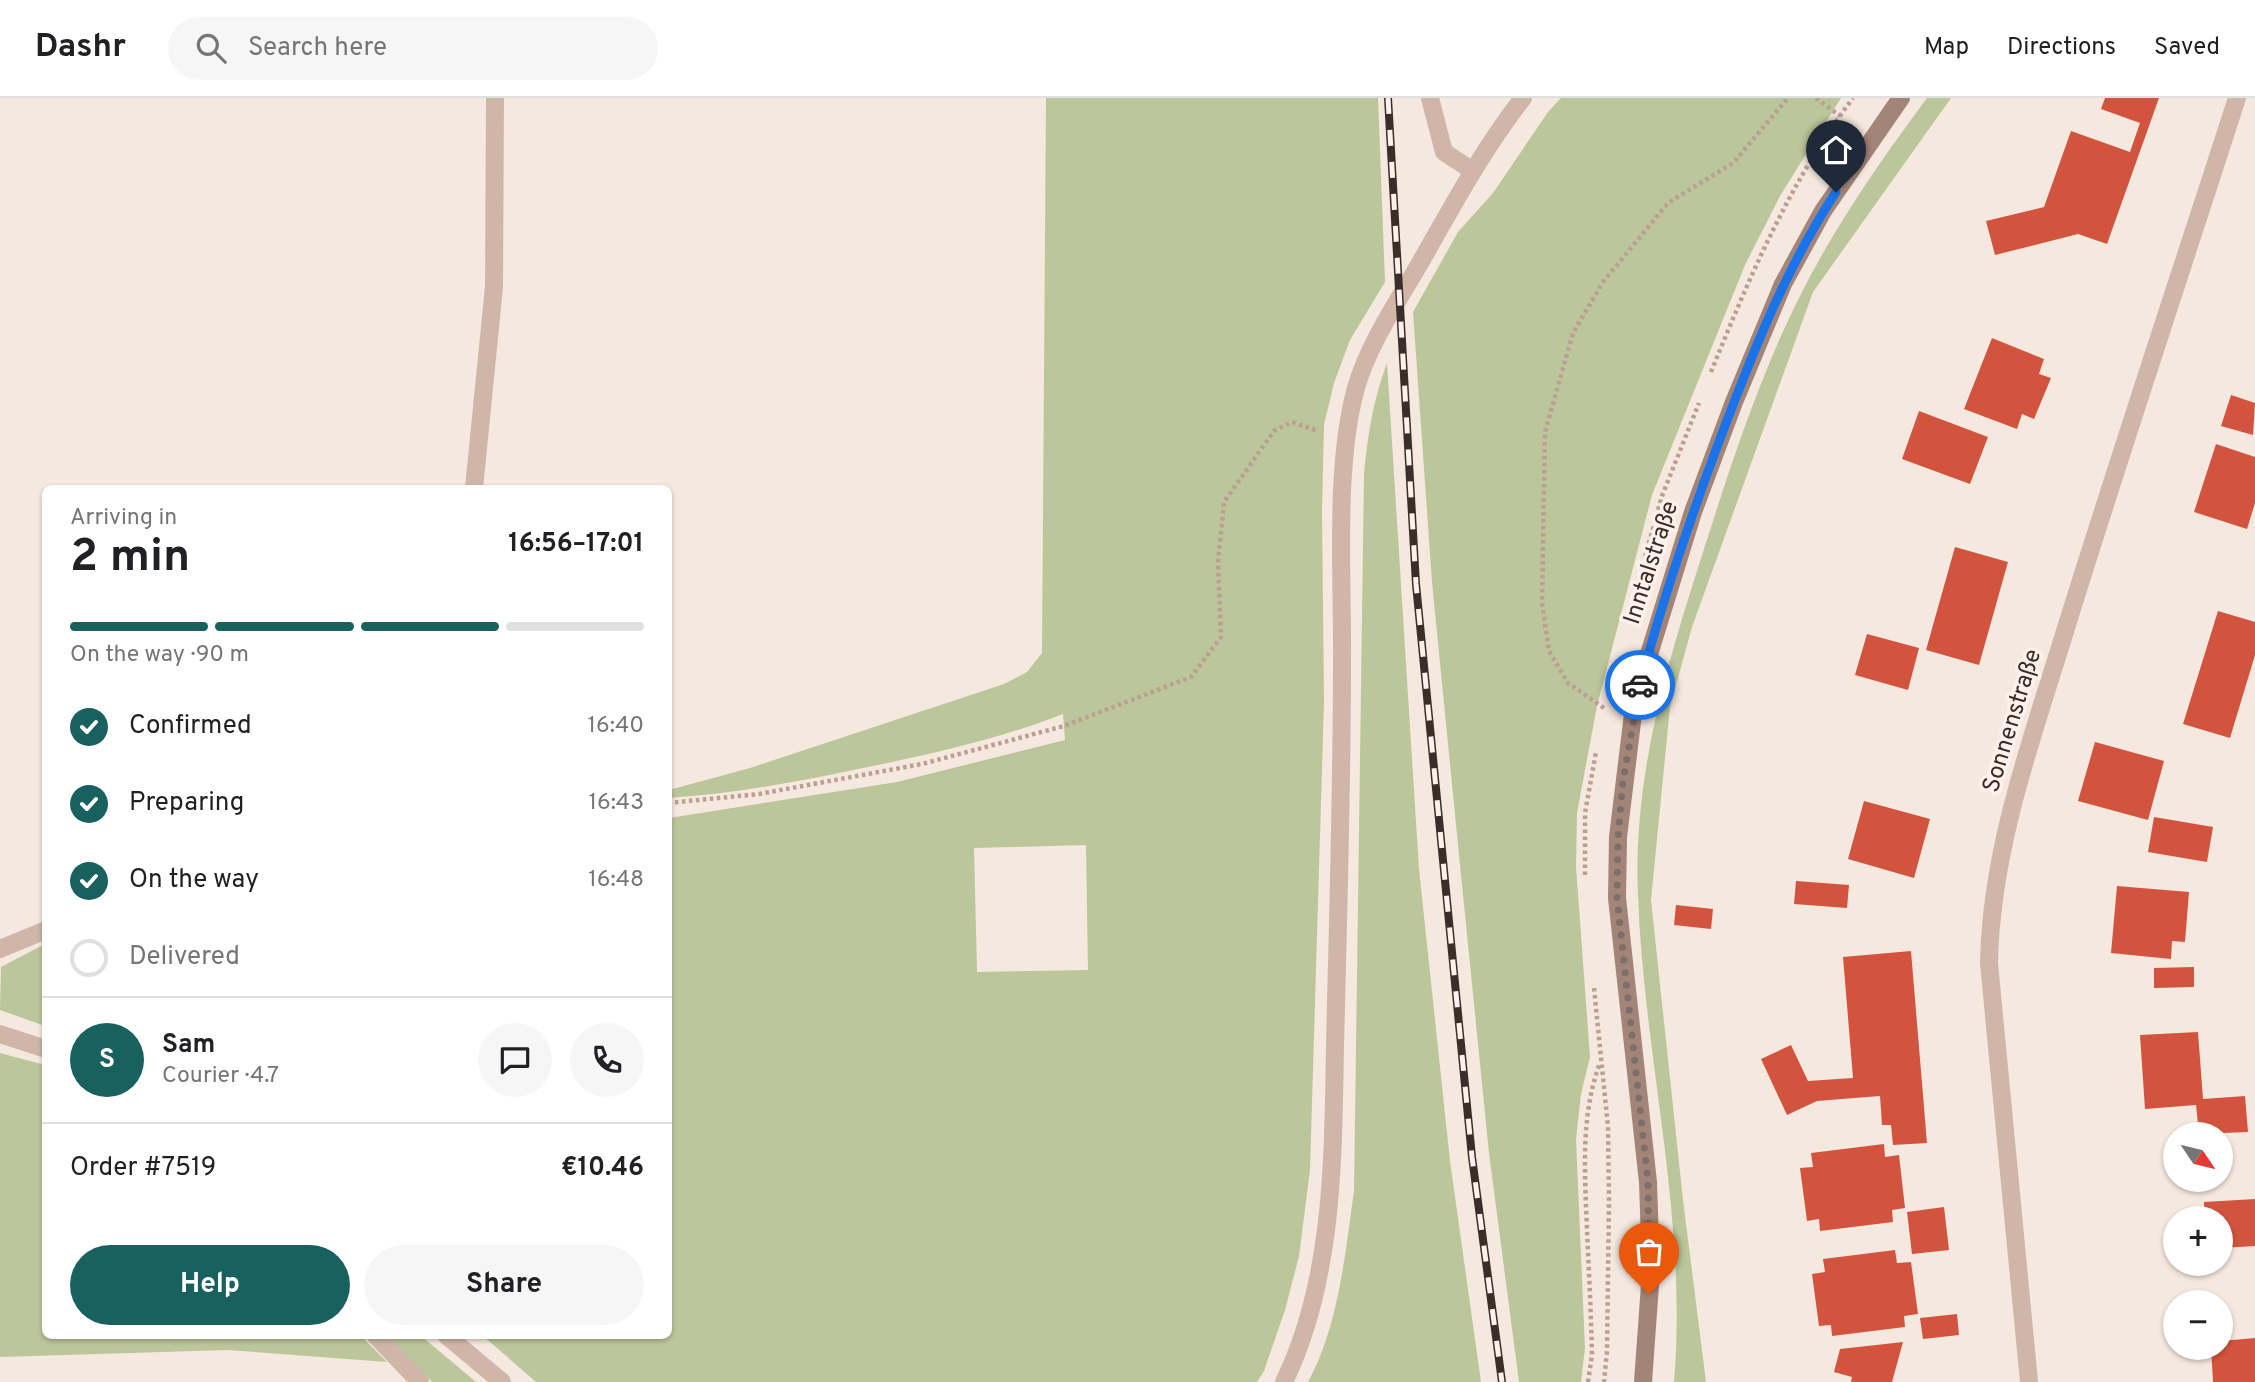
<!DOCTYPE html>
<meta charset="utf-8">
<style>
body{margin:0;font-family:Overpass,sans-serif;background:#f6f6f6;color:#202124;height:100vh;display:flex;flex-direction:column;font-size:26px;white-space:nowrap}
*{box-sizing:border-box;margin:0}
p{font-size:23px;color:#757577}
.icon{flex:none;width:38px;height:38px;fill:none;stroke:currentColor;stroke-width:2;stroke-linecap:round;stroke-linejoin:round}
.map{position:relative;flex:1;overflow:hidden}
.side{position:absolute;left:42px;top:387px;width:630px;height:854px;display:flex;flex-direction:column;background:#fff;border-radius:10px;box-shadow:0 2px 5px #0004}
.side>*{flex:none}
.needle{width:46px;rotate:125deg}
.buttons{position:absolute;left:2163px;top:1024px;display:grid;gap:14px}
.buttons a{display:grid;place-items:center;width:70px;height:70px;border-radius:50%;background:#fff;box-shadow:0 2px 5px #0004;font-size:35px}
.pin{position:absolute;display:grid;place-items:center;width:60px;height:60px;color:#fff;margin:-72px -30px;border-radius:50% 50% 50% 0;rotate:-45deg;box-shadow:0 0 7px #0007}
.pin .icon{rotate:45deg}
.courier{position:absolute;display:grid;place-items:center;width:70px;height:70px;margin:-35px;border:5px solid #1a73e8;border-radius:50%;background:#fff;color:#222;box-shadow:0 2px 9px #0007}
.headline em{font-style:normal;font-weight:700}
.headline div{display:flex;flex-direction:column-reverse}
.headline{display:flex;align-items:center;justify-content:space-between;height:119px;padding:0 28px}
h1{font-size:46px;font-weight:700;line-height:52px}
.bar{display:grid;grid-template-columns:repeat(4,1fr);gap:10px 7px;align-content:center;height:84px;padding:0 28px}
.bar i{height:9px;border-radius:5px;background:#e0e0e0}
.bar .current{background:#19615f}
.bar p{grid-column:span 4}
.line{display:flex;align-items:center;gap:18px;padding:0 28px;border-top:2px solid #e0e0e0}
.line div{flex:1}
.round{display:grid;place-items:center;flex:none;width:74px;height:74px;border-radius:37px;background:#f6f6f6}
ol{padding:0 28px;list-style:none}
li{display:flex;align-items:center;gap:21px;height:77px}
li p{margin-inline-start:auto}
li .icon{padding:7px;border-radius:50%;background:#19615f;color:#fff;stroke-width:4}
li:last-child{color:#757577}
li i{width:38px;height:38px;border:4px solid #e0e0e0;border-radius:50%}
.cta{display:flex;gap:14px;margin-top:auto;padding:14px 28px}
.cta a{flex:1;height:80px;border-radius:42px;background:#19615f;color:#fff;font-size:28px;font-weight:700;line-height:80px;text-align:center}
.cta a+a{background:#f6f6f6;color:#202124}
header{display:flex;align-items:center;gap:42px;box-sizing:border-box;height:98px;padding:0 35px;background:#fff;border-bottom:2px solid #e0e0e0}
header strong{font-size:33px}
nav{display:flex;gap:38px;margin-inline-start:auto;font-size:24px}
.search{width:490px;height:63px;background:#f6f6f6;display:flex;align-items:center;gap:18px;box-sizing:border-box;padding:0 24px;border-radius:38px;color:#757577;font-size:26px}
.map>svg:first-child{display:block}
</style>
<header>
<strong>Dashr</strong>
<div class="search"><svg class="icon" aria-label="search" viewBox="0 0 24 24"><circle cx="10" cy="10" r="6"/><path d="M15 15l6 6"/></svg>Search here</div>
<nav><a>Map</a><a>Directions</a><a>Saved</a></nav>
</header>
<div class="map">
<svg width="2255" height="1284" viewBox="0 0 2255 1284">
<rect width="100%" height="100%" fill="#f5e8de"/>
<g fill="#bcc69b" fill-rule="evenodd">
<path d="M1046 0H1378L1385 184 1350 242 1334 285 1324 327 1322 412 1324 604 1310 1072 1299 1158 1285 1212 1264 1273 1257 1284H536L482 1237H668L669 720 897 684 1065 642 1063 616C996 642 928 657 858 671 796 684 732 696 669 700V692L750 670 1004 586 1027 574 1042 555ZM1086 747 1088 872 977 874 974 750Z"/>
<polygon points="1561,0 1841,0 1780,98 1745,167 1652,397 1597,608 1577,715 1576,769 1590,959 1581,996 1576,1041 1585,1250 1581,1284 1519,1284 1489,1055 1460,767 1432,484 1413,214 1458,134 1493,95 1548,14"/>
<path d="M1927 0H1951L1813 194 1692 529 1670 609 1651 802 1683 1102 1706 1284H1674C1688 1120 1644 961 1638 798 1633 685 1663 579 1697 473 1727 379 1757 282 1802 194 1837 125 1881 62 1927 0Z"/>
<path d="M1387 265 1419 771 1450 1063 1481 1284H1308C1339 1227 1345 1156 1354 1093L1364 375C1368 336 1373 302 1387 265Z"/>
<polygon points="45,846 45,928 0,912 1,869"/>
<polygon points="0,955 45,967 46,1237 360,1237 387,1264 228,1252 0,1259"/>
<polygon points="386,1237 420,1237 476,1284 432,1284"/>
</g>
<g fill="#d2543e">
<polygon points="2105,0 2159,0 2107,146 2078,136 1995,157 1986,123 2044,109 2071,33 2130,54 2140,25 2101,11"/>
<polygon points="1992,240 2044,261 2039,276 2051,280 2034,321 2022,316 2017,331 1964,311"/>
<polygon points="2231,297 2255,305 2253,337 2221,328"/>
<polygon points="1919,313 1988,339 1970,386 1902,361"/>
<polygon points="2216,346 2255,359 2255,405 2247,431 2194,414"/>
<polygon points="1955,449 2008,464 1979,567 1926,552"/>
<polygon points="2218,513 2255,524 2255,557 2230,640 2183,626"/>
<polygon points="1867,536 1919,550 1908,592 1855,577"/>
<polygon points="2095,644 2164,663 2148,722 2078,703"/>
<polygon points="1864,703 1930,721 1914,780 1848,761"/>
<polygon points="2154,719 2213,729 2207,764 2148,754"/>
<polygon points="1796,783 1849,787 1847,810 1794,806"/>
<polygon points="2117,788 2189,794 2185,844 2172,843 2171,861 2111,855"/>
<polygon points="1676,807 1713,811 1711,831 1674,827"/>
<polygon points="1911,853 1927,1045 1893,1047 1891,1027 1882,1027 1880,998 1817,1003 1787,1017 1761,961 1791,947 1808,983 1853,980 1843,859"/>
<polygon points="2194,869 2194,889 2154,890 2154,870"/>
<polygon points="2198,934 2203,1001 2245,998 2248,1034 2199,1036 2196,1007 2145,1011 2140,937"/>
<polygon points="1884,1046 1885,1059 1899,1057 1905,1110 1892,1112 1893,1124 1820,1133 1819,1121 1807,1123 1800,1070 1813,1069 1811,1055"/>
<polygon points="2255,1101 2255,1148 2221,1150 2221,1120 2205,1120 2204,1104"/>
<polygon points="1944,1109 1949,1152 1912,1156 1907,1114"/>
<polygon points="1895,1152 1897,1165 1911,1164 1918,1216 1904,1218 1905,1229 1832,1238 1831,1227 1819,1228 1812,1176 1825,1174 1823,1161"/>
<polygon points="1957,1216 1959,1237 1923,1241 1920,1220"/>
<polygon points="2255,1240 2255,1284 2213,1284 2211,1250 2221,1250 2221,1243"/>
<polygon points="1903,1244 1892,1284 1851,1284 1852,1279 1834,1274 1840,1251"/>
</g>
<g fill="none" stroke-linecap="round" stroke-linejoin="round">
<g stroke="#bb9f92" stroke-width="4.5" stroke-dasharray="3.5 3.5" stroke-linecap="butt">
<polyline points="1816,0 1840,18"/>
<path d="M1711 274C1750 178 1790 83 1853 0"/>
<polyline points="1645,459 1662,398 1699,305"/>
<polyline points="1604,610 1568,585 1549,553 1542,505 1545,334 1573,235 1603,184 1668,105 1733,65 1788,0"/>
<polyline points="668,705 759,696 922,666 1064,628 1191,579 1221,539 1218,464 1224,404 1274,333 1292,324 1318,333"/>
<polyline points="1585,777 1585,715 1596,654"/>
<polyline points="1594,890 1608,1029 1609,1103 1607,1253 1604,1284"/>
<path d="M1588 1284 1592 1257C1591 1215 1589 1174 1587 1132 1585 1076 1580 1018 1600 965"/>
</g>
<g stroke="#cfb6a8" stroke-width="18">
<polyline points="1430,0 1444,54 1473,73"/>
<polyline points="474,390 494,189 495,0"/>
<polyline points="0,851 46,832"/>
<polyline points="375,1237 420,1284"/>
</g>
<path stroke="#cfb6a8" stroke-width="18" d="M2029 1284 1989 865C1991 750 2033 638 2066 530 2121 353 2180 177 2237 0"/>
<g stroke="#cfb6a8" stroke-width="18">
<polyline points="0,936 46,951"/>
<polyline points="446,1237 502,1284"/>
<path d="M1284 1284C1334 1181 1333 1060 1335 948 1338 820 1342 693 1342 565 1343 482 1334 369 1356 290 1369 245 1397 205 1420 165 1452 109 1483 51 1523 0"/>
</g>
<polyline stroke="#a38479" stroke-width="18" points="1643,1284 1651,1173 1648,1084 1617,800 1618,739 1633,616 1646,566 1693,414 1734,304 1783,186 1823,113 1901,0"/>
<g stroke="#3b2d29" stroke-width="8">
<polyline id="rail" points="1388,0 1416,486 1472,1059 1502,1284"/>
</g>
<use href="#rail" stroke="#fcf2eb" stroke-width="5" stroke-dasharray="16" stroke-linecap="butt"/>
</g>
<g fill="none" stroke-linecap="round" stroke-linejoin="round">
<polyline stroke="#7c6e68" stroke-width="7" stroke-dasharray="0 12.6" points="1640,587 1623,683 1618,739 1617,800 1648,1084 1649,1196"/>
<path stroke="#1a73e8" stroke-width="9" d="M1640 587C1661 507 1688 427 1717 349 1750 261 1784 173 1836 94"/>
</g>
<g text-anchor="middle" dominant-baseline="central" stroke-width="7" stroke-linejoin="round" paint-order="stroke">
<g font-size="24" fill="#3b2d29" stroke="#fcf2eb">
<text transform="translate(1652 465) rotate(-72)">Inntalstraße</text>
<text transform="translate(2013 623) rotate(-73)">Sonnenstraße</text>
</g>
</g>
</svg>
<div class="buttons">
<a><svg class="needle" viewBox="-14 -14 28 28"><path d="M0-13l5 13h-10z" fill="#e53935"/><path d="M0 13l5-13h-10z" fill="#757577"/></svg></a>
<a>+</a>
<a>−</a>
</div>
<div class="pin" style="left:1649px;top:1196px;background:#ea580c"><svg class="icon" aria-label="bag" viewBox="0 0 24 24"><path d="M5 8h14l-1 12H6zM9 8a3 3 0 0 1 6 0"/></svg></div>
<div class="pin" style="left:1836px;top:94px;background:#1f2937"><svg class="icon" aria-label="home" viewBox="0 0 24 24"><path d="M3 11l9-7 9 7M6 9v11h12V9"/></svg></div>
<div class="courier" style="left:1640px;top:587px"><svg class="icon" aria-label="car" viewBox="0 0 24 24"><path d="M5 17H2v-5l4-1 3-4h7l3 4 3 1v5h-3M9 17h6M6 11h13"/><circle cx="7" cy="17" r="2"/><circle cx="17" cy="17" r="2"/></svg></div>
<section class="side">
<div class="headline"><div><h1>2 min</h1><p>Arriving in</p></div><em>16:56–17:01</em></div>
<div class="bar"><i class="current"></i><i class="current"></i><i class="current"></i><i></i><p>On the way · 90 m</p></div>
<ol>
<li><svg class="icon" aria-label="check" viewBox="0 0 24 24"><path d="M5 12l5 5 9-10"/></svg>Confirmed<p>16:40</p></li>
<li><svg class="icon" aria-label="check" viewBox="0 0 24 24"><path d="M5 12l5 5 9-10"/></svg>Preparing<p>16:43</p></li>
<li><svg class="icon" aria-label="check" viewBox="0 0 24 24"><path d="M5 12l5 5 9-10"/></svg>On the way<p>16:48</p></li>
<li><i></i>Delivered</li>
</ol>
<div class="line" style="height:126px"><b class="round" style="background:#19615f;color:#fff">S</b><div><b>Sam</b><p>Courier · 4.7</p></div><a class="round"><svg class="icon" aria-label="chat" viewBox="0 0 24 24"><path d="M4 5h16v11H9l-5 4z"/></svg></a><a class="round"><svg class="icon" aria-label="phone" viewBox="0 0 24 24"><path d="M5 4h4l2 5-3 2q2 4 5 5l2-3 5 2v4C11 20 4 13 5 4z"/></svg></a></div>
<div class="line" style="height:91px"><div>Order #7519</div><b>€10.46</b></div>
<div class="cta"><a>Help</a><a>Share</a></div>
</section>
</div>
